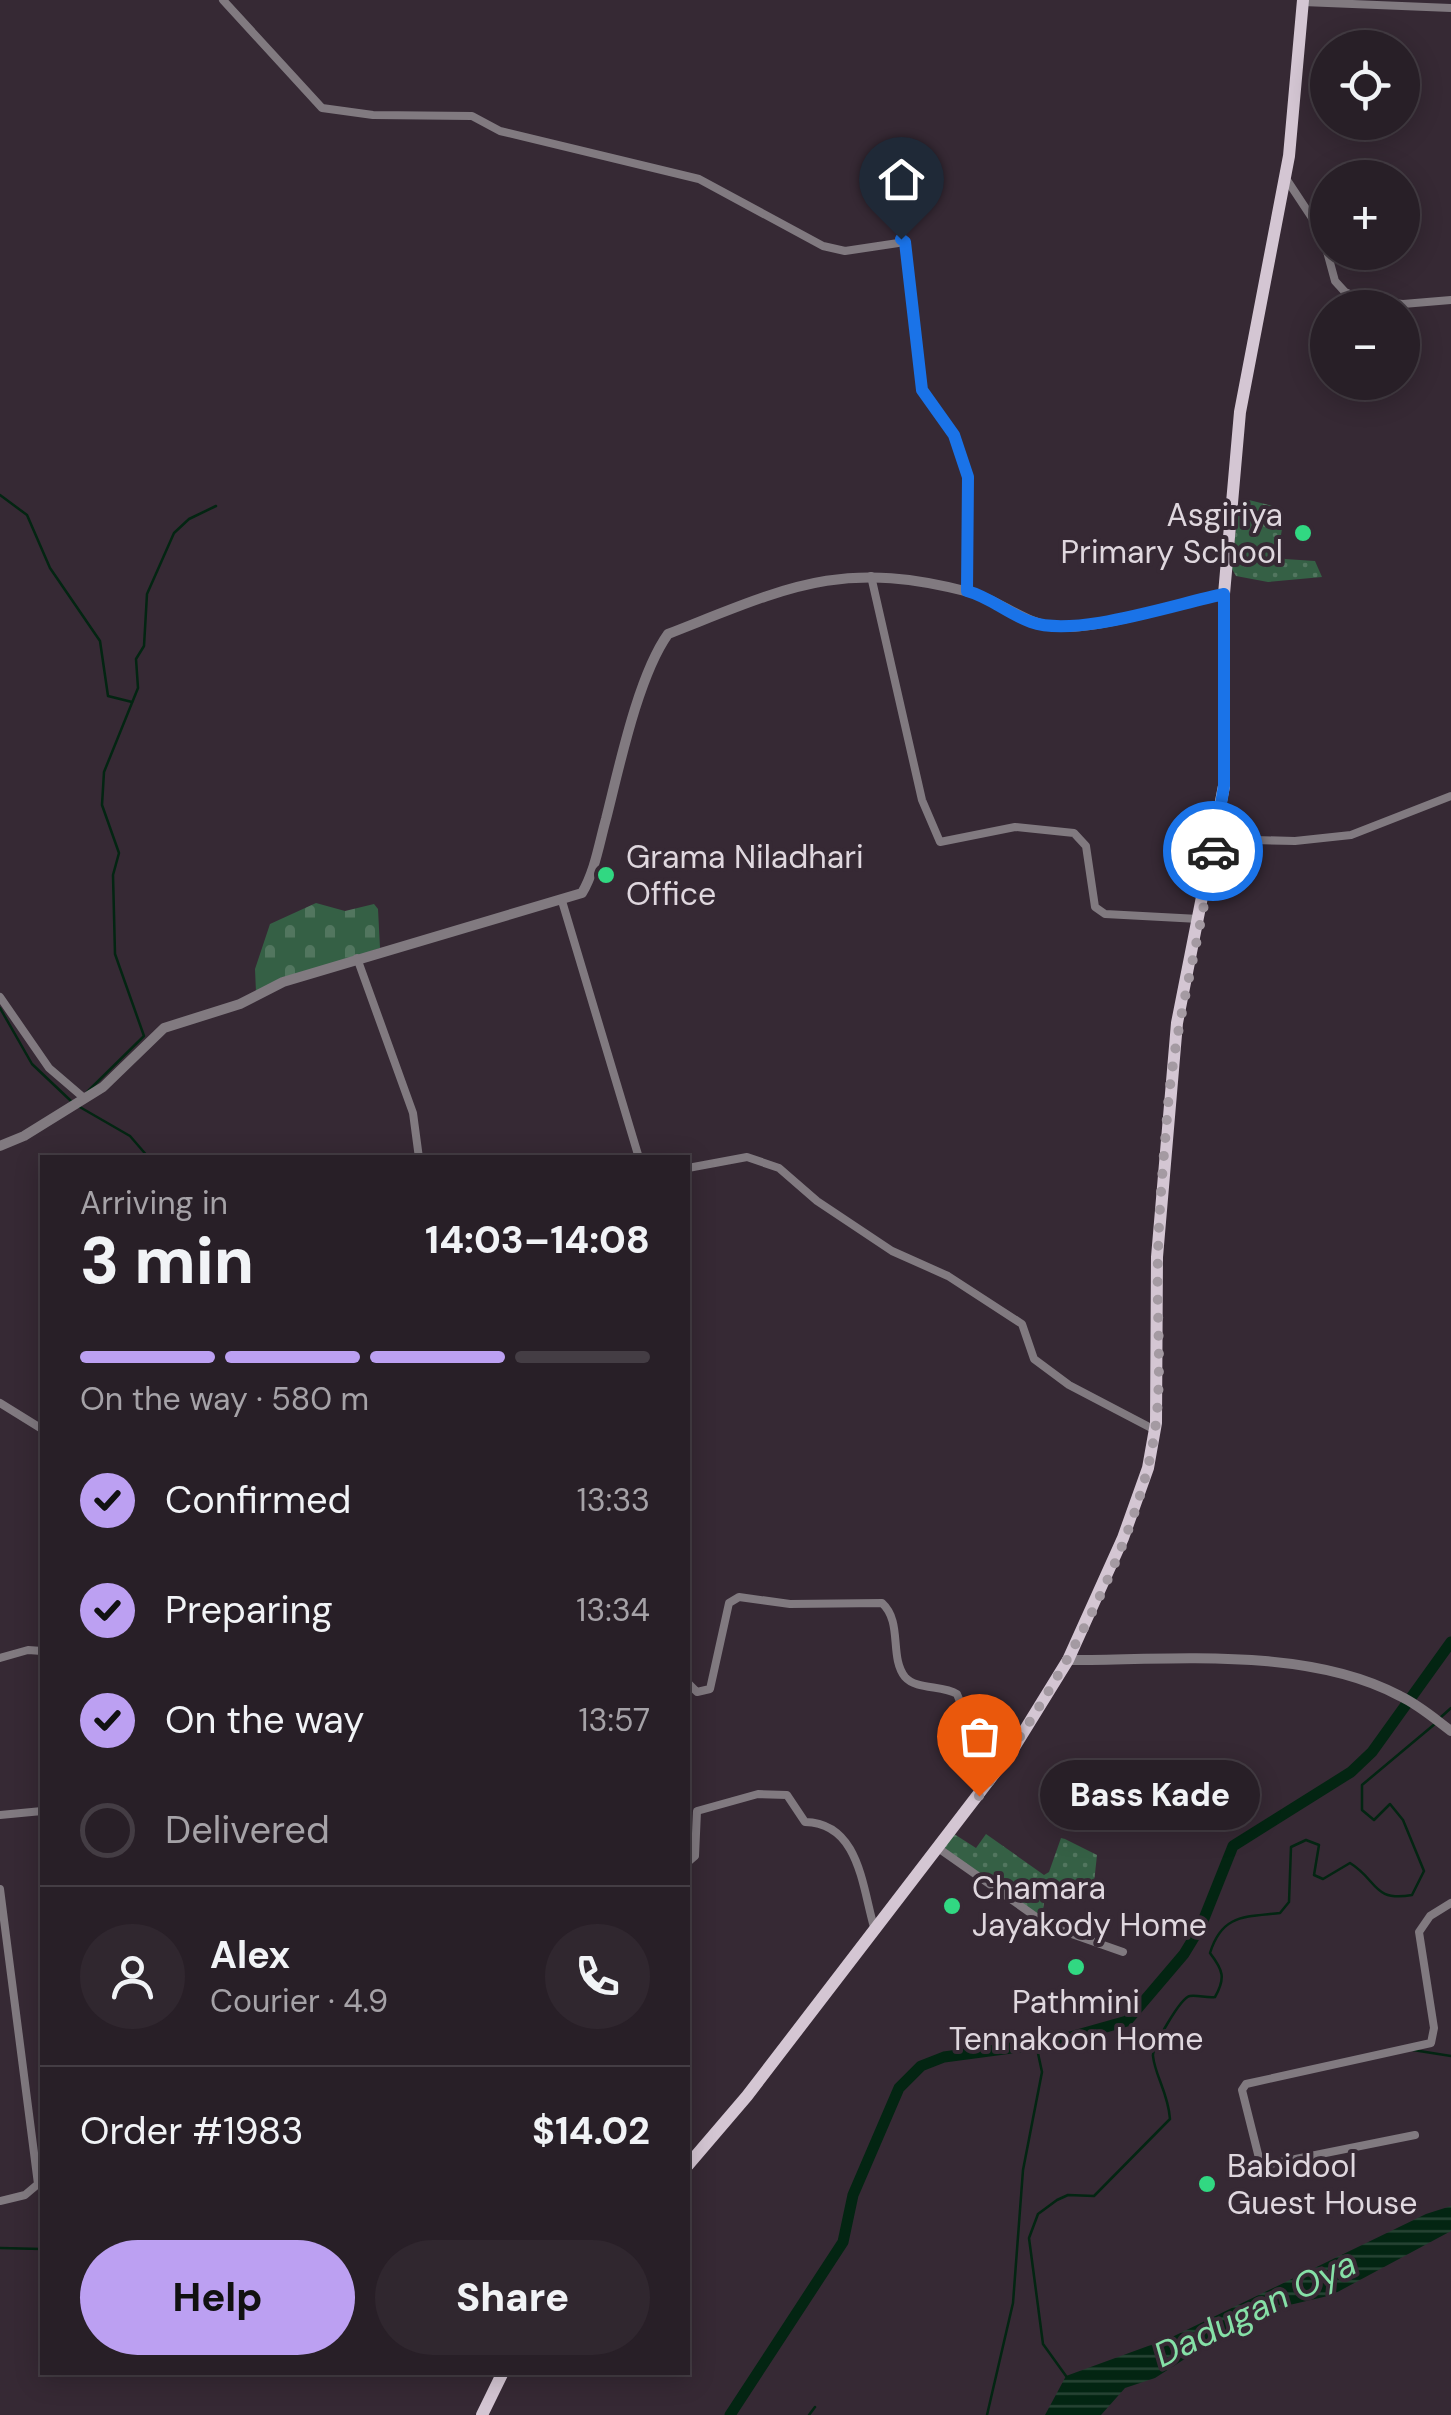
<!DOCTYPE html>
<meta charset="utf-8">
<style>
body{margin:0;font-family:"DM Sans",sans-serif;background:#30272f;color:#f1f3f6;height:100vh;display:flex;flex-direction:column;font-size:38px;white-space:nowrap}
*{box-sizing:border-box;margin:0}
p{font-size:32px;color:#a5a2a7}
.icon{flex:none;width:55px;height:55px;fill:none;stroke:currentColor;stroke-width:2;stroke-linecap:round;stroke-linejoin:round}
.map{position:relative;flex:1;overflow:hidden}
.panel{position:absolute;left:40px;top:1155px;width:650px;height:1220px;display:flex;flex-direction:column;background:#281f27;border-radius:0px;box-shadow:0 5px 25px #0003,0 0 0 2px #443d44}
.panel>*{flex:none}
.buttons{position:absolute;left:1310px;top:30px;display:grid;gap:20px}
.buttons a{display:grid;place-items:center;width:110px;height:110px;border-radius:50%;background:#281f27;box-shadow:0 5px 25px #0003,0 0 0 2px #443d44;font-size:50px}
.pin{position:absolute;display:grid;place-items:center;width:85px;height:85px;color:#fff;margin:-102px -42px;border-radius:50% 50% 50% 0;rotate:-45deg;box-shadow:0 0 10px #0007}
.pin .icon{rotate:45deg}
.courier{position:absolute;display:grid;place-items:center;width:100px;height:100px;margin:-50px;border:8px solid #1a73e8;border-radius:50%;background:#fff;color:#222;box-shadow:0 2px 12px #0007}
.bubble{position:absolute;height:70px;border-radius:35px;background:#281f27;box-shadow:0 5px 25px #0003,0 0 0 2px #443d44;font-size:32px;font-weight:800;line-height:70px;text-align:center}
.head em{font-style:normal;font-weight:800}
.head div{display:flex;flex-direction:column-reverse}
.head{display:flex;align-items:center;justify-content:space-between;height:170px;padding:0 40px}
h1{font-size:65px;font-weight:800;line-height:75px}
.bar{display:grid;grid-template-columns:repeat(4,1fr);gap:15px 10px;align-content:center;height:120px;padding:0 40px}
.bar i{height:12px;border-radius:8px;background:#443d44}
.bar .selected{background:#bca0f2}
.bar p{grid-column:span 4}
.line{display:flex;align-items:center;gap:25px;padding:0 40px;border-top:2px solid #443d44}
.line div{flex:1}
.round{display:grid;place-items:center;flex:none;width:105px;height:105px;border-radius:52px;background:#30272f}
ol{padding:0 40px;list-style:none}
li{display:flex;align-items:center;gap:30px;height:110px}
li p{margin-inline-start:auto}
li .icon{padding:10px;border-radius:50%;background:#bca0f2;color:#111;stroke-width:4}
li:last-child{color:#a5a2a7}
li i{width:55px;height:55px;border:5px solid #443d44;border-radius:50%}
.button{display:flex;gap:20px;margin-top:auto;padding:20px 40px}
.button a{flex:1;height:115px;border-radius:60px;background:#bca0f2;color:#111;font-size:40px;font-weight:800;line-height:115px;text-align:center}
.button a+a{background:#30272f;color:#f1f3f6}
.map>svg:first-child{display:block}
</style>
<div class="map">
<svg width="1451" height="2415" viewBox="0 0 1451 2415">
<defs>
<pattern id="cemetery-stones" width="16" height="16" patternUnits="userSpaceOnUse" patternTransform="scale(2.5)"><rect width="16" height="16" fill="#356045"/><path d="M2 7V4a2 2 0 0 1 4 0v3zM10 15v-3a2 2 0 0 1 4 0v3z" fill="#52765f"/></pattern>
<pattern id="park-dots" width="8" height="8" patternUnits="userSpaceOnUse" patternTransform="scale(2.5)"><rect width="8" height="8" fill="#356045"/><path d="M2 2h.1M6 6h.1" fill="none" stroke="#52765f" stroke-width="1.8" stroke-linecap="round"/></pattern>
<pattern id="water-rules" width="6" height="5" patternUnits="userSpaceOnUse" patternTransform="scale(2.5)"><rect width="6" height="5" fill="#032512"/><path d="M0 2.5h6" fill="none" stroke="#274434"/></pattern>
</defs>
<rect width="100%" height="100%" fill="#362934"/>
<polygon fill="url(#cemetery-stones)" points="316,903 345,911 374,904 378,909 380,948 256,992 255,969 270,924"/>
<g fill="url(#park-dots)">
<polygon points="1249,500 1281,508 1284,516 1278,554 1285,559 1315,561 1322,577 1268,582 1236,576 1232,569 1238,506"/>
<polygon points="951,1832 976,1848 986,1834 1044,1875 1049,1872 1061,1838 1065,1839 1097,1855 1094,1883 1082,1888 1046,1882 1042,1921 938,1848"/>
</g>
<polygon fill="url(#water-rules)" points="1451,2206 1451,2231 1332,2295 1281,2307 1230,2330 1155,2378 1125,2388 1101,2415 1045,2415 1066,2376 1170,2338 1426,2214"/>
<g fill="none" stroke-linecap="round" stroke-linejoin="round">
<g stroke="#032512" stroke-width="2.5">
<polyline points="0,495 27,515 50,568 100,641 108,696 132,702"/>
<polyline points="0,1008 32,1064 71,1101"/>
<polyline points="87,1092 144,1036 115,954 113,875 119,853 102,805 104,772 138,688 136,659 144,646 147,594 174,533 189,519 216,506"/>
<polyline points="78,1106 130,1136 149,1158"/>
<polyline points="1441,1717 1451,1708"/>
<polyline points="1413,2050 1451,2056"/>
<polyline points="0,2248 42,2249"/>
<path d="M1066 2376 1043 2344 1029 2238 1038 2214 1057 2200 1068 2195 1094 2196 1170 2119C1168 2092 1155 2076 1153 2056 1152 2047 1181 1997 1190 1996 1198 1995 1207 1998 1215 1997 1226 1978 1223 1970 1210 1953 1222 1914 1245 1917 1280 1913L1289 1902 1291 1847 1306 1840 1319 1845 1314 1875 1323 1879 1350 1863C1378 1880 1372 1902 1412 1895L1424 1871 1403 1820 1390 1804 1374 1820 1362 1810V1785L1436 1723"/>
<polyline points="809,2415 815,2407"/>
<polyline points="987,2415 1013,2303 1023,2170 1042,2072 1036,2044"/>
</g>
<polyline stroke="#032512" stroke-width="11" points="730,2415 843,2242 853,2195 899,2088 921,2066 944,2057 1049,2043 1127,2021 1184,1954 1201,1926 1233,1846 1351,1772 1372,1752 1451,1642"/>
<g stroke="#817a80" stroke-width="8">
<polyline points="223,0 322,108 373,115 472,116 500,131 699,179 823,246 845,251 905,242 922,390 954,435 968,477 967,591"/>
<polyline points="1303,2 1451,8"/>
<polyline points="1285,177 1322,233 1335,281 1345,292 1363,300 1403,304 1451,300"/>
<polyline points="871,576 922,800 940,842 1015,827 1074,833 1086,846 1095,907 1105,914 1199,919"/>
<polyline points="1215,839 1295,841 1351,835 1451,796"/>
<polyline points="562,901 639,1158"/>
<polyline points="357,958 413,1113 419,1158"/>
<polyline points="0,997 49,1068 84,1098"/>
<polyline points="688,1168 747,1157 779,1168 817,1201 892,1251 948,1276 1022,1324 1034,1359 1069,1385 1155,1430"/>
<polyline points="0,1403 42,1429"/>
<polyline points="0,1658 28,1650 42,1651"/>
<path d="M688 1683 697 1692 710 1689 729 1603 739 1597 790 1604 882 1603C903 1622 889 1657 905 1677 916 1690 943 1685 957 1694L991 1779"/>
<polyline points="0,1815 42,1811"/>
<polyline points="938,1848 1049,1926 1123,1952"/>
<path d="M688 1862 695 1856 697 1811 758 1794 787 1795 805 1822C859 1823 862 1886 874 1927"/>
<polyline points="0,1889 38,2184 25,2195 0,2201"/>
<polyline points="1415,2135 1261,2166 1242,2090 1246,2084 1431,2043 1434,2028 1419,1932 1430,1916 1451,1903"/>
</g>
<g stroke="#817a80" stroke-width="10">
<path d="M0 1146 24 1136 103 1087 164 1028 240 1004 283 982 582 893C595 871 599 844 606 819 619 768 638 676 668 634 786 588 840 558 969 592 1001 600 1025 626 1060 627 1102 629 1180 603 1224 594"/>
<path d="M1068 1660C1171 1660 1307 1646 1400 1696 1419 1705 1435 1719 1451 1731"/>
</g>
<g stroke="#d4c6d3" stroke-width="12">
<polyline points="688,2165 747,2096 1013,1749 1068,1660 1123,1538 1148,1468 1156,1423 1157,1257 1177,1023 1224,786 1224,594 1240,412 1289,156 1303,0"/>
<polyline points="482,2415 503,2372"/>
</g>
</g>
<g fill="none" stroke-linecap="round" stroke-linejoin="round">
<path stroke="#a49aa2" stroke-width="10" stroke-dasharray="0 18" d="M979 1796C1049 1701 1139 1548 1155 1430 1163 1373 1156 1313 1158 1256 1159 1205 1164 1155 1168 1105 1176 1018 1201 937 1213 851"/>
<path stroke="#1a73e8" stroke-width="12" d="M901 239 905 242 922 390 954 435 968 477 967 591C990 597 1008 614 1031 622 1076 638 1175 604 1224 594V786L1213 851"/>
</g>
<g fill="#31d882" stroke="#362934" stroke-width="4">
<circle cx="1303" cy="533" r="10"/>
<circle cx="606" cy="875" r="10"/>
<circle cx="952" cy="1906" r="10"/>
<circle cx="1076" cy="1967" r="10"/>
<circle cx="1207" cy="2184" r="10"/>
</g>
<g text-anchor="middle" dominant-baseline="central" stroke-width="8" stroke-linejoin="round" paint-order="stroke">
<g font-size="32" fill="#dfd7de" stroke="#362934" text-anchor="start">
<text x="1283" y="515" text-anchor="end">Asgiriya<tspan x="1283" dy="37">Primary School</tspan></text>
<text x="626" y="857">Grama Niladhari<tspan x="626" dy="37">Office</tspan></text>
<text x="972" y="1888">Chamara<tspan x="972" dy="37">Jayakody Home</tspan></text>
<text x="1076" y="2002" text-anchor="middle">Pathmini<tspan x="1076" dy="37">Tennakoon Home</tspan></text>
<text x="1227" y="2166">Babidool<tspan x="1227" dy="37">Guest House</tspan></text>
</g>
<g font-size="35" font-style="italic" fill="#86e0a7" stroke="#362934">
<text transform="translate(1255 2309) rotate(-26)">Dadugan Oya</text>
</g>
</g>
</svg>
<div class="buttons">
<a><svg class="icon" aria-label="locate" viewBox="0 0 24 24"><circle cx="12" cy="12" r="6"/><path d="M12 2v4M12 18v4M2 12h4M18 12h4"/></svg></a>
<a>+</a>
<a>−</a>
</div>
<div class="pin" style="left:979px;top:1796px;background:#ea580c"><svg class="icon" aria-label="bag" viewBox="0 0 24 24"><path d="M5 8h14l-1 12H6zM9 8a3 3 0 0 1 6 0"/></svg></div>
<div class="pin" style="left:901px;top:239px;background:#1f2937"><svg class="icon" aria-label="home" viewBox="0 0 24 24"><path d="M3 11l9-7 9 7M6 9v11h12V9"/></svg></div>
<div class="courier" style="left:1213px;top:851px"><svg class="icon" aria-label="car" viewBox="0 0 24 24"><path d="M5 17H2v-5l4-1 3-4h7l3 4 3 1v5h-3M9 17h6M6 11h13"/><circle cx="7" cy="17" r="2"/><circle cx="17" cy="17" r="2"/></svg></div>
<div class="bubble" style="left:1040px;top:1760px;width:220px">Bass Kade</div>
<section class="panel">
<div class="head"><div><h1>3 min</h1><p>Arriving in</p></div><em>14:03–14:08</em></div>
<div class="bar"><i class="selected"></i><i class="selected"></i><i class="selected"></i><i></i><p>On the way · 580 m</p></div>
<ol>
<li><svg class="icon" aria-label="check" viewBox="0 0 24 24"><path d="M5 12l5 5 9-10"/></svg>Confirmed<p>13:33</p></li>
<li><svg class="icon" aria-label="check" viewBox="0 0 24 24"><path d="M5 12l5 5 9-10"/></svg>Preparing<p>13:34</p></li>
<li><svg class="icon" aria-label="check" viewBox="0 0 24 24"><path d="M5 12l5 5 9-10"/></svg>On the way<p>13:57</p></li>
<li><i></i>Delivered</li>
</ol>
<div class="line" style="height:180px"><a class="round"><svg class="icon" aria-label="person" viewBox="0 0 24 24"><circle cx="12" cy="8" r="4"/><path d="M4 21q1-7 8-7t8 7"/></svg></a><div><b>Alex</b><p>Courier · 4.9</p></div><a class="round"><svg class="icon" aria-label="phone" viewBox="0 0 24 24"><path d="M5 4h4l2 5-3 2q2 4 5 5l2-3 5 2v4C11 20 4 13 5 4z"/></svg></a></div>
<div class="line" style="height:130px"><div>Order #1983</div><b>$14.02</b></div>
<div class="button"><a>Help</a><a>Share</a></div>
</section>
</div>
